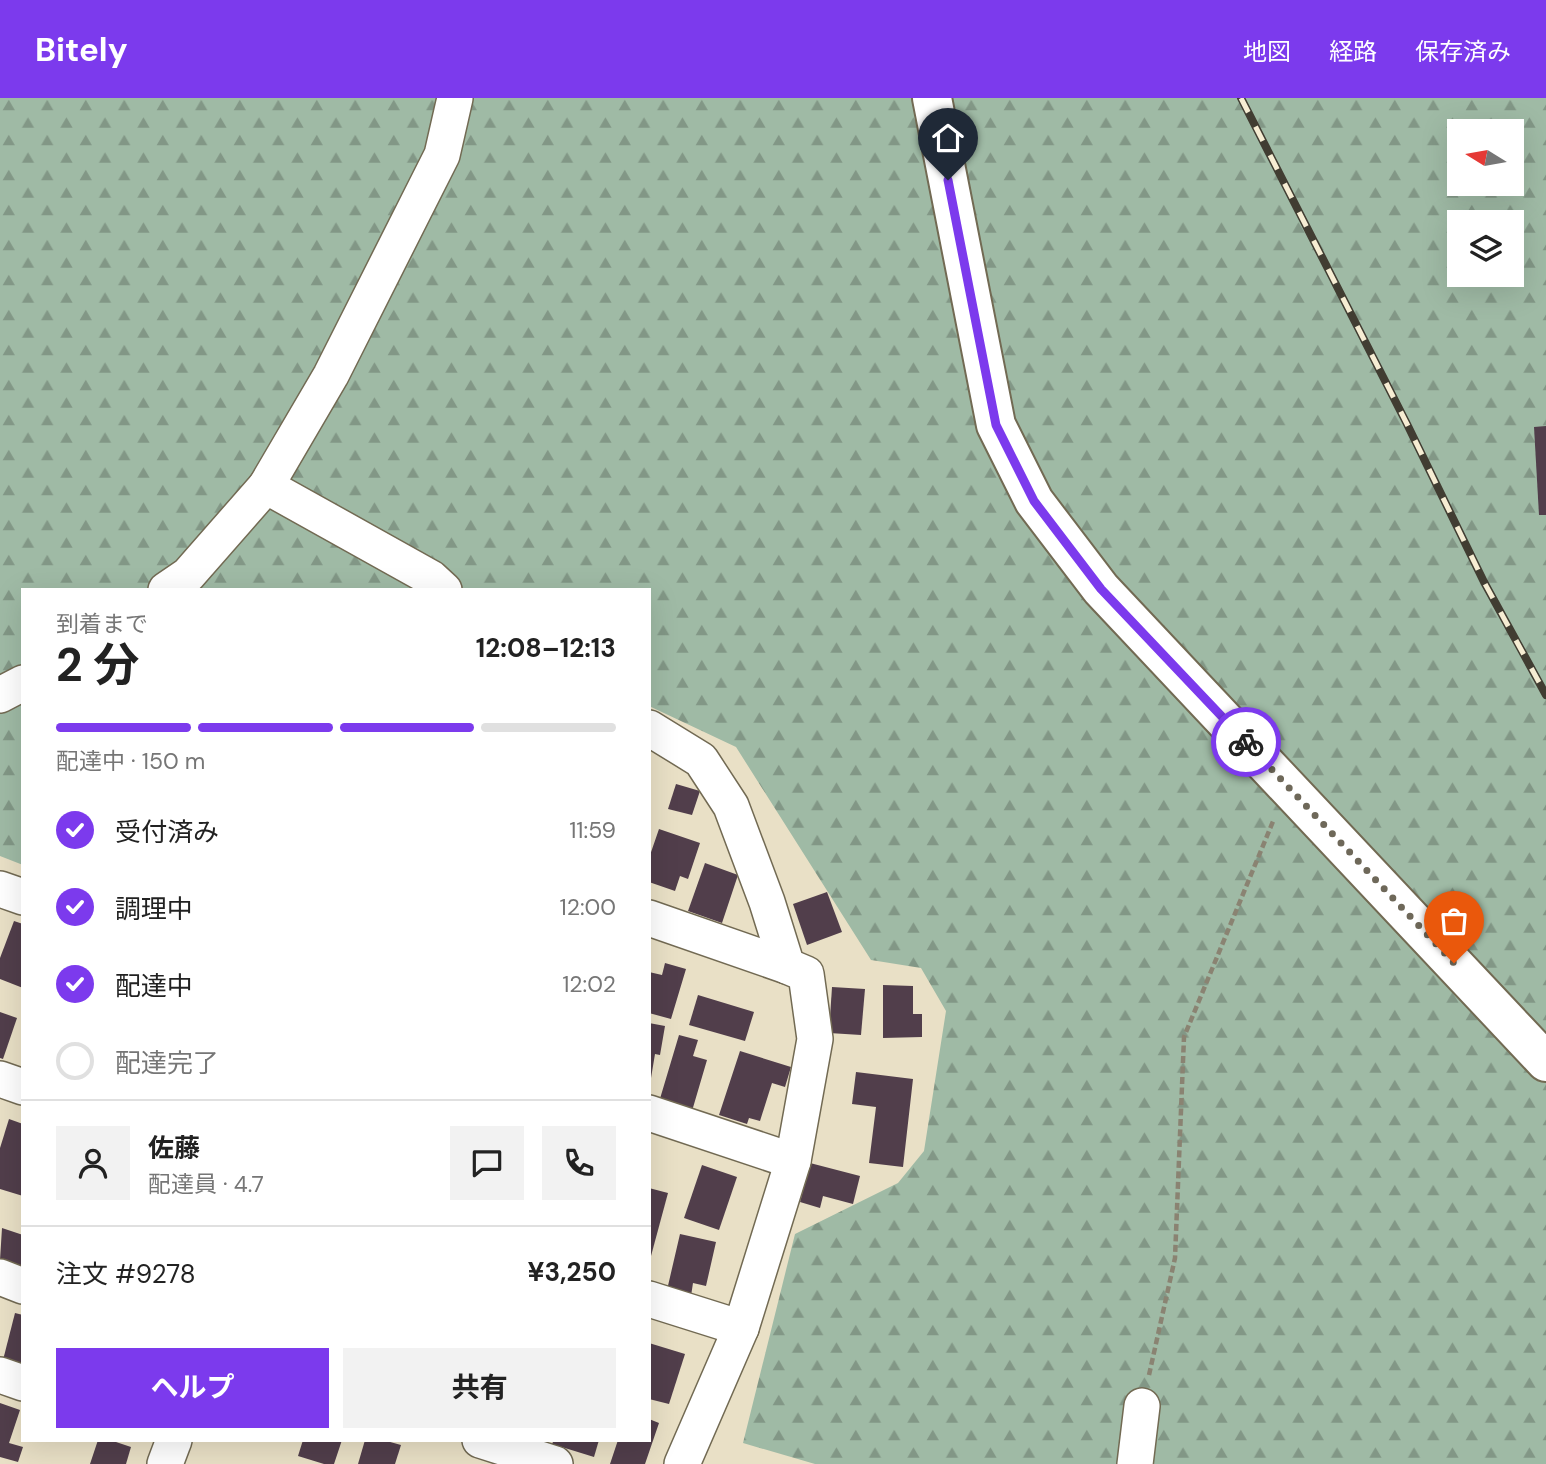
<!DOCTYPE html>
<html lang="ja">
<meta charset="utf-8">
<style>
body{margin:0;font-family:"DM Sans","Noto Sans JP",sans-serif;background:#f2f2f2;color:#222;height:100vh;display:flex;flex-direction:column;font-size:26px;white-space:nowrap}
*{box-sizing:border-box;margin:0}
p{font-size:23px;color:#767676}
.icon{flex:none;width:38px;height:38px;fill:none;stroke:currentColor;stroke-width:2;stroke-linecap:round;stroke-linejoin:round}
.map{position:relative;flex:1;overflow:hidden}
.side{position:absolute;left:21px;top:490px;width:630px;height:854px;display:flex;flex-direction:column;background:#fff;border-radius:0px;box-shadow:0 7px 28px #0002}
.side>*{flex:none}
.needle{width:46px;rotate:281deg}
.tools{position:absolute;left:1447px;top:21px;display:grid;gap:14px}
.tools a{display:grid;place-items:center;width:77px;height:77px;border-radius:0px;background:#fff;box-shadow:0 7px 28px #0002;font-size:35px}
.pin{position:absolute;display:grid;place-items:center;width:60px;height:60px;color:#fff;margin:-72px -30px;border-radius:50% 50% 50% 0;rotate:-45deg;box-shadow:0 0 7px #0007}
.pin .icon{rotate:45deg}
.courier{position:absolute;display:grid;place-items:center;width:70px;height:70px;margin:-35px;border:5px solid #7c3aed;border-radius:50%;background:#fff;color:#222;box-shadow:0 2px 9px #0007}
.headline em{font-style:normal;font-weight:700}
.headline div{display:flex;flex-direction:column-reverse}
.headline{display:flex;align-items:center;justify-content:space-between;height:119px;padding:0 35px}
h1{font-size:46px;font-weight:700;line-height:52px}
.bar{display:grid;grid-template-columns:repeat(4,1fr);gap:10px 7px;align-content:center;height:84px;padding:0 35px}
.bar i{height:9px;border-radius:5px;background:#e0e0e0}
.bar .active{background:#7c3aed}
.bar p{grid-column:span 4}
.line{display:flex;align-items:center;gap:18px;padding:0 35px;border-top:2px solid #e0e0e0}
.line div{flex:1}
.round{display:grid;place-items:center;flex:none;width:74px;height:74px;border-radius:0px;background:#f2f2f2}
ol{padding:0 35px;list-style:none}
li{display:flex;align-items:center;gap:21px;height:77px}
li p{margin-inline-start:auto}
li .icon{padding:7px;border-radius:50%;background:#7c3aed;color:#fff;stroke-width:4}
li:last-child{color:#767676}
li i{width:38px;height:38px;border:4px solid #e0e0e0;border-radius:50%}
.action{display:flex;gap:14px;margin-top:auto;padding:14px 35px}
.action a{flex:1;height:80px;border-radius:0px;background:#7c3aed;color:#fff;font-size:28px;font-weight:700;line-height:80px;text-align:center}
.action a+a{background:#f2f2f2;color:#222}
header{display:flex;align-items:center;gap:42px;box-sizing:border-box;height:98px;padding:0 35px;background:#7c3aed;color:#fff}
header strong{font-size:33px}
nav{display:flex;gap:38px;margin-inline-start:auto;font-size:24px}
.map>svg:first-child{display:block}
</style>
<header>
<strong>Bitely</strong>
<nav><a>地図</a><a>経路</a><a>保存済み</a></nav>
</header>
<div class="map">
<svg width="1546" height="1366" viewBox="0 0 1546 1366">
<defs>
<pattern id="forest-firs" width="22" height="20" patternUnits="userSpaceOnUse" patternTransform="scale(1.75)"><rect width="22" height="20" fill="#9fbaa5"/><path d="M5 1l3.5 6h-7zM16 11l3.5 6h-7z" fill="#829786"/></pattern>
</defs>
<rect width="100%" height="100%" fill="#e9e0c6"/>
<path fill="url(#forest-firs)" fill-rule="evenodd" d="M0 0H1546V1366H815L743 1345 795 1136 898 1085 924 1053 946 913 921 870 871 862 736 649 649 608V492H23V767L0 758ZM1460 33H1512V86H1460ZM1460 124H1512V177H1460Z"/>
<g fill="#513e4b">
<polygon points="1546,328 1546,417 1539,417 1534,329"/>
<polygon points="676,686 700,693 692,717 668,711"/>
<polygon points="659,731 700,745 688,781 680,778 675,793 649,784 649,760"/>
<polygon points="705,765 738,777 722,825 688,813"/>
<polygon points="827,794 842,834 807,847 793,806"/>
<polygon points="14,823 23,826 23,890 0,881 0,860"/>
<polygon points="665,865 686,871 671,921 649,915 649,874 662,877"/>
<polygon points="883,887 913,888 913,916 922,916 922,939 883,940"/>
<polygon points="832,889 865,891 861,937 829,935"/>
<polygon points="698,897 754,914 745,943 689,927"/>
<polygon points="0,914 17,920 3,961 0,960"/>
<polygon points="649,925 665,928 660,957 655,956 651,980"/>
<polygon points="679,937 698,942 693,958 707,962 692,1013 659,1004"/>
<polygon points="740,953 791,969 785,989 772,985 760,1023 749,1020 747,1026 719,1017"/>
<polygon points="856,974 913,981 903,1069 869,1065 876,1009 852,1006"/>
<polygon points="9,1021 23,1026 23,1098 0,1091 0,1050"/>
<polygon points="810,1065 860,1078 853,1106 823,1098 820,1110 800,1104"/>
<polygon points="702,1067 737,1079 719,1132 684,1120"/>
<polygon points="649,1090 668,1095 651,1158 649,1157"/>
<polygon points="2,1130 23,1137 21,1168 0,1162"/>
<polygon points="680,1136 716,1144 706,1188 693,1185 691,1198 667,1192"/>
<polygon points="15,1215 23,1217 23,1268 3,1262"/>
<polygon points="649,1245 685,1256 669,1306 649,1301"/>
<polygon points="0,1305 20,1312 9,1345 23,1349 18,1364 0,1359"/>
<polygon points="649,1321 659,1325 645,1366 610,1366 618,1342 649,1342"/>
<polygon points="98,1342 110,1342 131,1349 126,1366 90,1366"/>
<polygon points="303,1342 342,1342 334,1366 324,1366 298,1358"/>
<polygon points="365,1342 383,1342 401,1347 395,1366 358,1366"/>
<polygon points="554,1342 599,1342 594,1359 552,1346"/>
</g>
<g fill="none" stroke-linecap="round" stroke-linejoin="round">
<g stroke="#726a53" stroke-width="38">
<g id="minor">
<polyline points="266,388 431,480 444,492"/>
<polyline points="166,492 188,477 266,388 331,277 442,57 455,0"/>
<polyline points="0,597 23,585"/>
<polyline points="649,630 701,662 731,708 767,804 787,868 806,876 815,941 793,1063 741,1230 682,1366"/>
<polyline points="0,791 23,799"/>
<polyline points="649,820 787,868"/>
<polyline points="0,981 23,989"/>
<polyline points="649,1015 793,1063"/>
<polyline points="0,1179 23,1188"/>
<polyline points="649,1201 741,1230"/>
<polyline points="0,1277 23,1285"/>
<polyline points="480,1342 555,1366"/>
<polyline points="165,1366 174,1342"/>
<polyline points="1135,1366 1142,1308"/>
</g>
</g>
<g stroke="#726a53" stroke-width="42">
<polyline id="major" points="932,0 996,327 1034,403 1101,491 1546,964"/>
</g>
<polyline stroke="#8a8372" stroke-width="4.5" stroke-dasharray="7 3.5" stroke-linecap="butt" points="1149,1277 1175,1160 1184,939 1274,721"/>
<use href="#minor" stroke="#fff" stroke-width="35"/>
<use href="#major" stroke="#fff" stroke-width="38"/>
<g stroke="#413d32" stroke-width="8">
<polyline id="rail" points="1241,0 1407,326 1484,484 1546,597"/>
</g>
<use href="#rail" stroke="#f6edd3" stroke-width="5" stroke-dasharray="16" stroke-linecap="butt"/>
</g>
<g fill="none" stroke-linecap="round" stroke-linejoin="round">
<polyline stroke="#6e6859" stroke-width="7" stroke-dasharray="0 12.6" points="1246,644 1454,865"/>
<polyline stroke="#7c3aed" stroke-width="9" points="948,82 996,327 1034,403 1101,491 1246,644"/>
</g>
</svg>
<div class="tools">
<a><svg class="needle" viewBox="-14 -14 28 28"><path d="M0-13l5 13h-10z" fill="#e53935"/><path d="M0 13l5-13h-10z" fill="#767676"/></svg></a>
<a><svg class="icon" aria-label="layers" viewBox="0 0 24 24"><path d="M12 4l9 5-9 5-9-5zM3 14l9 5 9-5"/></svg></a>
</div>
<div class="pin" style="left:1454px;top:865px;background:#ea580c"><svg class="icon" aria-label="bag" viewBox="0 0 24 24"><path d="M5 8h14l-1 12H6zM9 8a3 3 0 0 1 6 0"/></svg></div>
<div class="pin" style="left:948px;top:82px;background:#1f2937"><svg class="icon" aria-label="home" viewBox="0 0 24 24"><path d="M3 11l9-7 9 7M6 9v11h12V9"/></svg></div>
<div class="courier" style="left:1246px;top:644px"><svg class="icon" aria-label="bike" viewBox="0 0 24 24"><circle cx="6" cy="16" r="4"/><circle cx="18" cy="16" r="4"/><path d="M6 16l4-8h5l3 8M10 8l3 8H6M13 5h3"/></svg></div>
<section class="side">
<div class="headline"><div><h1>2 分</h1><p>到着まで</p></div><em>12:08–12:13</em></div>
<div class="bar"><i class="active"></i><i class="active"></i><i class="active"></i><i></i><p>配達中 · 150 m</p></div>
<ol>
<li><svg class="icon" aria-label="check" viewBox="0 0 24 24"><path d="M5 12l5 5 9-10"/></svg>受付済み<p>11:59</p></li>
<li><svg class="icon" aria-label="check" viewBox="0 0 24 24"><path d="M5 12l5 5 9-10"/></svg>調理中<p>12:00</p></li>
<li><svg class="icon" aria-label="check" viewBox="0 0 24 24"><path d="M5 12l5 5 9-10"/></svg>配達中<p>12:02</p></li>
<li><i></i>配達完了</li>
</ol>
<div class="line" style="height:126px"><a class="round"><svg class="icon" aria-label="person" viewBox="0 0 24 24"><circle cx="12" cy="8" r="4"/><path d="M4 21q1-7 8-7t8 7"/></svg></a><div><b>佐藤</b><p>配達員 · 4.7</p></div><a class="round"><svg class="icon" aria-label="chat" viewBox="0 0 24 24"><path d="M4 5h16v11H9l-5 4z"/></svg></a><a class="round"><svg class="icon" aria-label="phone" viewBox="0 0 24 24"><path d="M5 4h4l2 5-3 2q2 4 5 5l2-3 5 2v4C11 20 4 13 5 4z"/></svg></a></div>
<div class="line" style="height:91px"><div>注文 #9278</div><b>¥3,250</b></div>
<div class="action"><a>ヘルプ</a><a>共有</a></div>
</section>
</div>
